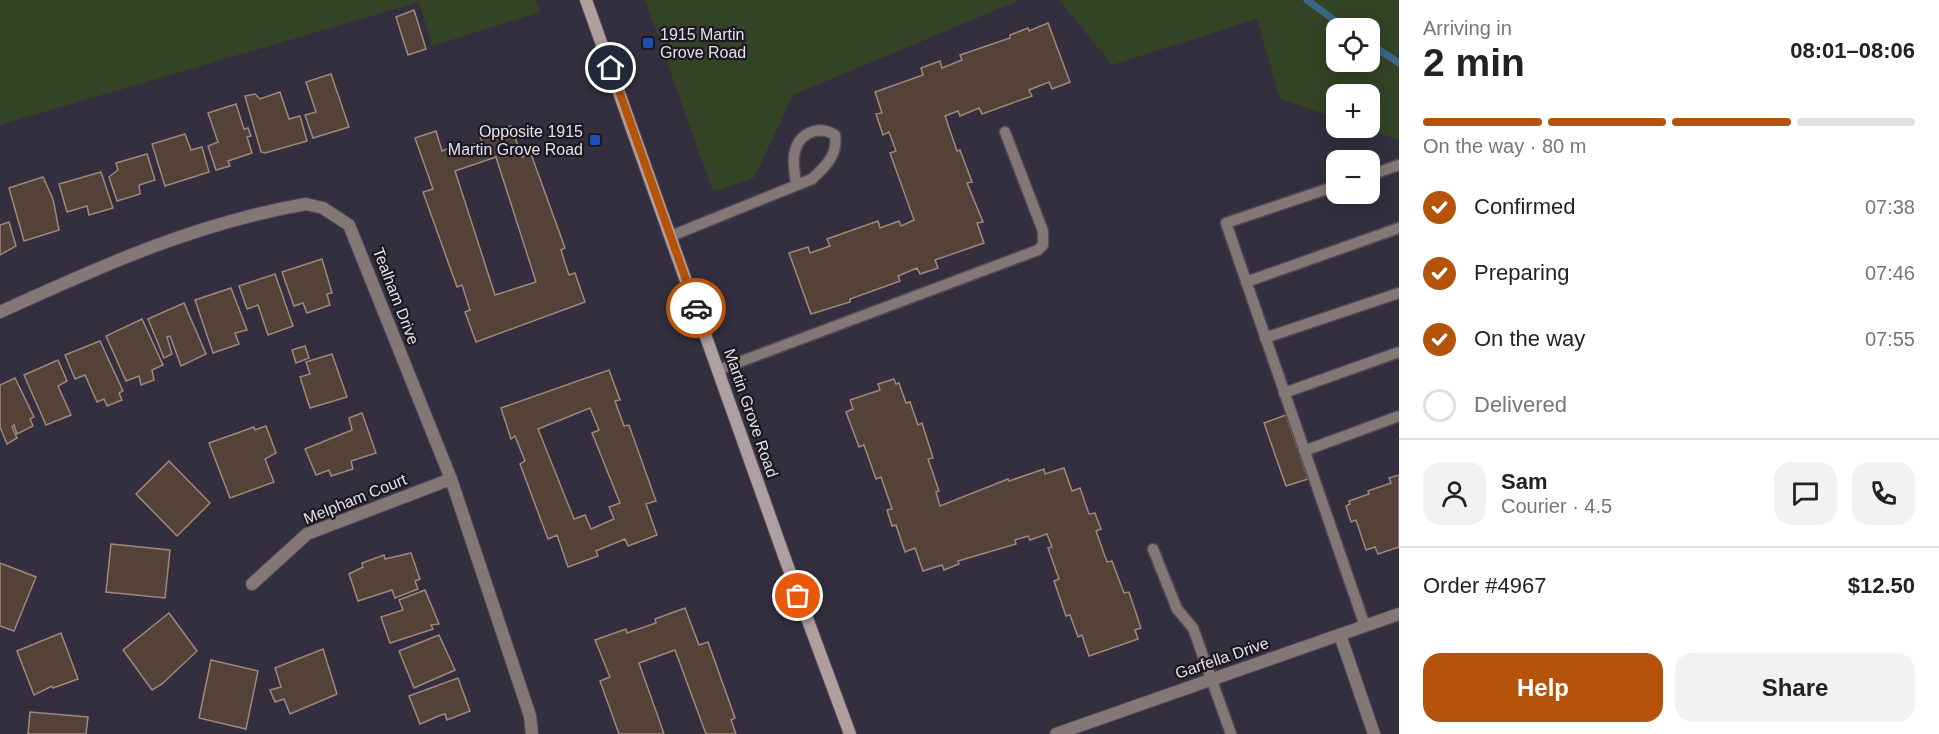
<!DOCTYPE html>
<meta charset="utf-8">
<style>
body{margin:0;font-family:Arial,sans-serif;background:#f2f2f2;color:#222;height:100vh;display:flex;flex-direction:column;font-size:22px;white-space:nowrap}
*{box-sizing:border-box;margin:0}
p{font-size:20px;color:#767676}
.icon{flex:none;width:33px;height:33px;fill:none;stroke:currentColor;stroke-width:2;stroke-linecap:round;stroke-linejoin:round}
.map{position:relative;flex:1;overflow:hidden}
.details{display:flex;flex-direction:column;background:#fff;width:540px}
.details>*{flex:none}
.fabs{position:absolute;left:1326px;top:18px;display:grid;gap:12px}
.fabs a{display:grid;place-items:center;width:54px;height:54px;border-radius:12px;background:#fff;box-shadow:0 3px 15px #0003;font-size:30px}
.pin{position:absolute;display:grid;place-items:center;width:51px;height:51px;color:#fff;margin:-26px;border:3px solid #fff;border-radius:50%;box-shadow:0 2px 6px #0007}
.courier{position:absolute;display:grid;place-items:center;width:60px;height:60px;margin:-30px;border:4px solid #b45309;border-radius:50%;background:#fff;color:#222;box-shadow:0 2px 8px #0007}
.summary em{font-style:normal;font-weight:700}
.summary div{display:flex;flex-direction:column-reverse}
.summary{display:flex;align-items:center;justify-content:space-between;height:102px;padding:0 24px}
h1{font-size:39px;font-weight:700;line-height:45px}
.bar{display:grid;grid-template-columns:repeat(4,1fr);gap:9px 6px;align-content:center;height:72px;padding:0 24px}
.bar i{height:8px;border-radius:4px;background:#e0e0e0}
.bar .selected{background:#b45309}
.bar p{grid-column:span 4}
.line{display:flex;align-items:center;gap:15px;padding:0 24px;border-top:2px solid #e0e0e0}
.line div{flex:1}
.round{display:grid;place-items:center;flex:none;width:63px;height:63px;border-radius:18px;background:#f2f2f2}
ol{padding:0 24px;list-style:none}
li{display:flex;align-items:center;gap:18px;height:66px}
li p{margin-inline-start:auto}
li .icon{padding:6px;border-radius:50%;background:#b45309;color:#fff;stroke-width:4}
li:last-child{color:#767676}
li i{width:33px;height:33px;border:3px solid #e0e0e0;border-radius:50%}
.cta{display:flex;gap:12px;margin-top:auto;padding:12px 24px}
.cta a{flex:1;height:69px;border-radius:18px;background:#b45309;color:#fff;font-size:24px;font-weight:700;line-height:69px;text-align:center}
.cta a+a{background:#f2f2f2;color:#222}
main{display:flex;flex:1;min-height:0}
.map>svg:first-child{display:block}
</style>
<main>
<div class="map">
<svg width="1399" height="734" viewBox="0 0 1399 734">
<rect width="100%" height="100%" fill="#342f3f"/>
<g fill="#324425" fill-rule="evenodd">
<polygon points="0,0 536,0 540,12 432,46 419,2 0,125"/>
<polygon points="645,0 1020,0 793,95 754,178 713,192"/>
<path d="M1059 0H1399V140L1363 128H1370V94H1336V118L1280 99 1257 19 1112 65ZM1370 28V62H1336V28Z"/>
</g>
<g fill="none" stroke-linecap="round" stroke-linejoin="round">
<g stroke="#3b6688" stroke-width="7">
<polyline points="1307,0 1345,28"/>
<polyline points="1370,44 1399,63"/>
</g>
</g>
<g fill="#544239" stroke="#9d887d" stroke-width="1.5" fill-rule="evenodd">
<polygon points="414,10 426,49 408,55 396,17"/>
<polygon points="1048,23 1070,82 1052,89 1049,82 1029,90 1032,96 982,114 979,108 960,116 958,111 945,116 957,151 960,150 972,182 967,183 983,222 977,223 984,243 935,260 938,268 920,274 917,268 898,276 900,281 850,299 850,302 811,314 789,253 808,247 810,253 830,246 827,239 878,221 880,228 899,221 901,226 914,220 890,153 896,151 889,132 883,135 876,114 882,113 875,92 923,75 921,68 940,61 942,68 962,60 960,55 1010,38 1010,35 1028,28 1029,31"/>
<polygon points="331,74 349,127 313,138 305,115 316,112 306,82"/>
<polygon points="280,92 289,119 300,116 307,141 265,153 261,152 245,96 255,94 260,99"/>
<polygon points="236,104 244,129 248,128 251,136 247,137 252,153 228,161 230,166 216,170 208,146 218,142 208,113"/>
<path d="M511 126 522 157 531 154 565 248 561 250 565 263 569 275 575 273 585 302 476 342 465 312 470 310 462 285 457 287 423 192 433 189 415 138 436 131 442 151 451 147 453 152 482 141 480 137ZM496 157 536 282 495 295 455 171Z"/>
<polygon points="185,134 191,150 202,147 209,172 165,186 152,144"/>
<polygon points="147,154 155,180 139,185 140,194 117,201 109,177 118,170 116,163"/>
<polygon points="101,172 113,208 89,215 87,206 67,212 59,184"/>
<polygon points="43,177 53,199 59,230 24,241 9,188"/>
<polygon points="9,222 16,246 0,255 0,225"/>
<polygon points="322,259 332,293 327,294 330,305 307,313 303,303 294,306 282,272"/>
<polygon points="275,274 293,326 268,335 258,305 247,309 239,286"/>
<polygon points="231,288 247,330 235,333 239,344 213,353 195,300"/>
<polygon points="184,303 206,354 181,366 170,336 167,337 172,354 164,358 148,319"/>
<polygon points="142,319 163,365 152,370 154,380 141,385 139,376 126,381 106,336"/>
<polygon points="100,341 123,391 119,393 122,400 107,406 104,399 97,402 85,375 75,379 65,355"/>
<polygon points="305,346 309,358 296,363 292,350"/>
<polygon points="332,354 347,397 310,408 300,377 310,374 306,362"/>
<polygon points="58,360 67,381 58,386 71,415 46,425 24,375"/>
<path d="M609 370 620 400 615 401 624 426 629 425 656 501 646 504 657 535 628 546 625 539 596 551 598 556 568 567 557 535 548 539 520 464 525 461 515 436 511 439 501 408ZM590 408 599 430 592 433 620 503 609 507 614 519 591 529 585 515 574 519 538 429Z"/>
<polygon points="15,378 34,417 30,419 33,426 17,434 14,425 12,427 17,438 7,444 0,427 0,385"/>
<polygon points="894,379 896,384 899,383 906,403 910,402 918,425 922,423 933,458 928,459 939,491 936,492 940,506 1008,479 1009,481 1044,469 1045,474 1064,468 1072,491 1080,488 1089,514 1095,513 1101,529 1096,531 1107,562 1112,561 1124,593 1129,592 1141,628 1135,630 1138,639 1089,656 1082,635 1078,637 1070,615 1066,616 1054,581 1059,579 1048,548 1052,547 1047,534 1030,540 1028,536 1015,540 1016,544 958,561 959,564 944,570 942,565 923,571 915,548 905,552 896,525 892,526 887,510 892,509 881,477 876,479 864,445 859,447 846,412 853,409 850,400 880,390 878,384"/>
<polygon points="362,413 376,453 351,461 353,469 331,476 329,470 316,475 305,449 352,430 349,418"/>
<polygon points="1286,415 1308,479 1286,486 1264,423"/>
<polygon points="266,426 276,453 265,459 274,482 230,498 209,443 254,427 255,430"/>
<polygon points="169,461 210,503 177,536 136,494"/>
<polygon points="1399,475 1399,547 1378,554 1375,547 1366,550 1356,520 1351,522 1346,506 1350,504 1349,501 1369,494 1368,491 1391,483 1389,478"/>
<polygon points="111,544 170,550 165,598 106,592"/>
<polygon points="411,553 420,579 415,581 418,589 395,598 392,590 358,601 349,574 363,567 362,563 384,555 385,559"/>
<polygon points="0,563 36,577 14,631 0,626"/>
<polygon points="425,590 439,624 431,625 433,629 390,643 381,617 403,610 399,600"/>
<polygon points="685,608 699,645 708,642 735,718 731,720 736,734 706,734 675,650 639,663 664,734 619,734 600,681 610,677 595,640 626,629 627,633 656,623 655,619"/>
<polygon points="169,613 197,651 162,684 152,690 123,650"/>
<polygon points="61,633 78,679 53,688 52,686 34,695 17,651"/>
<polygon points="439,635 455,670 414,688 399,651"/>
<polygon points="323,649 337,694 290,714 284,699 275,702 270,690 281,687 275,668"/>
<polygon points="211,660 258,671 246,729 199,718"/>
<polygon points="458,678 470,711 447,720 445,714 441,715 420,724 409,696"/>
<polygon points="30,712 88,717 86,734 28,734"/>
</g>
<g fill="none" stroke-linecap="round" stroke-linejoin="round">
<g stroke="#504b5b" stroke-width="13">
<g id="service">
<polyline points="1370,175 1399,165"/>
<polyline points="1336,186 1226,223 1365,626"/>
<path d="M671 236 812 179C826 166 838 155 835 135 817 124 797 134 794 156 793 165 795 175 796 184"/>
<polyline points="1246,282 1399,228"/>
<polyline points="1265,338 1399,293"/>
<polyline points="718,370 1038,250 1043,245 1043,231 1005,132"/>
<polyline points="1284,393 1399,352"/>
<polyline points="1304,451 1399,416"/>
<polyline points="1153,549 1177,609 1193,628 1231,734"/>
</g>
</g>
<g stroke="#504b5b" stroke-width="14">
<g id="minor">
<path d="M0 312C101 266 196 223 306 204L323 208 349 225 451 479 530 716 532 734"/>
<polyline points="252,584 307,534 451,479"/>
<polyline points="1340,635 1374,734"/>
<polyline points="1056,734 1399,614"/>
</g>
</g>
<g stroke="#504b5b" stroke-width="14">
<polyline id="secondary" points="586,0 784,556 850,734"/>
</g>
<use href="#service" stroke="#837876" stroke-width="10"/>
<use href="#minor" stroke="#837876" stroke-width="12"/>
<use href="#secondary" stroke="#b09f9c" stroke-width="12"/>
</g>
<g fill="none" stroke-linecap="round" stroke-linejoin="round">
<polyline stroke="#a7a3af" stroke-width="6" stroke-dasharray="0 10.8" points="696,308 798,596"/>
<polyline stroke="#b45309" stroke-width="8" points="611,68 696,308"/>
</g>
<g fill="#1a4fb4" stroke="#1b1820" stroke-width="2">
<rect x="642" y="37" width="12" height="12" rx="3"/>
<rect x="589" y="134" width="12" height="12" rx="3"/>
</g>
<g text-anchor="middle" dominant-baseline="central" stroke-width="4.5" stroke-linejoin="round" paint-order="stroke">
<g font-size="16" fill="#e5e1ec" stroke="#1b1820" text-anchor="start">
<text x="660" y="34">1915 Martin<tspan x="660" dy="18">Grove Road</tspan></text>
<text x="583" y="131" text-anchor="end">Opposite 1915<tspan x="583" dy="18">Martin Grove Road</tspan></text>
</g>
<g font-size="16" fill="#e5e1ec" stroke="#1b1820">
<text transform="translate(396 296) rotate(69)">Tealham Drive</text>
<text transform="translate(751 413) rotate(71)">Martin Grove Road</text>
<text transform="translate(355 499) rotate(-22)">Melpham Court</text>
<text transform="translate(1222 658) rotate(-19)">Garfella Drive</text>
</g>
</g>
</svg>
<div class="fabs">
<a><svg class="icon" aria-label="locate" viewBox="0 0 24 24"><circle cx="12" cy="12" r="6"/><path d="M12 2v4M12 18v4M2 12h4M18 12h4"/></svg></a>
<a>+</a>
<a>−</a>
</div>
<div class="pin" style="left:798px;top:596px;background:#ea580c"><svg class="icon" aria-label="bag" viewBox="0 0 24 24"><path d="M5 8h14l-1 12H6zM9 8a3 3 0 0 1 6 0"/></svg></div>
<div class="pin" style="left:611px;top:68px;background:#1f2937"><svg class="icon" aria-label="home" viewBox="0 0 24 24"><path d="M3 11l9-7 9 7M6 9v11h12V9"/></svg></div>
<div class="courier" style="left:696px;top:308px"><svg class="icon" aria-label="car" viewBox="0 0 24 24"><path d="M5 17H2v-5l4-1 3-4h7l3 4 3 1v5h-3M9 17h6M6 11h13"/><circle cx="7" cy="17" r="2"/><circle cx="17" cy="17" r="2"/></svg></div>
</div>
<section class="details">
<div class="summary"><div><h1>2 min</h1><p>Arriving in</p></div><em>08:01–08:06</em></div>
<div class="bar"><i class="selected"></i><i class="selected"></i><i class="selected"></i><i></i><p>On the way · 80 m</p></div>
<ol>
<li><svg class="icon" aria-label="check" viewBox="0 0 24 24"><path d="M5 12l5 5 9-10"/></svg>Confirmed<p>07:38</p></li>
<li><svg class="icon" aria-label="check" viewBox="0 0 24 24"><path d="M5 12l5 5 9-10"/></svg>Preparing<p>07:46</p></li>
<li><svg class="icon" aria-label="check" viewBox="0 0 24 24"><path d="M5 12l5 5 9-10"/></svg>On the way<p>07:55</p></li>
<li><i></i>Delivered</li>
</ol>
<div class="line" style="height:108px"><a class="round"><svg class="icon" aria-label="person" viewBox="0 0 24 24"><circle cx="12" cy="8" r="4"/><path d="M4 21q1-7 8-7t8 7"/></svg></a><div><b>Sam</b><p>Courier · 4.5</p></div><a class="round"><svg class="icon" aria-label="chat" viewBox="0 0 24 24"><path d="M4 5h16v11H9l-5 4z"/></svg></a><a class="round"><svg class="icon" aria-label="phone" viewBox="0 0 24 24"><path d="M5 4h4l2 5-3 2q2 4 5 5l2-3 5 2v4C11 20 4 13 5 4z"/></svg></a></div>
<div class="line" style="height:78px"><div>Order #4967</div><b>$12.50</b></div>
<div class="cta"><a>Help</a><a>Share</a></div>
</section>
</main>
